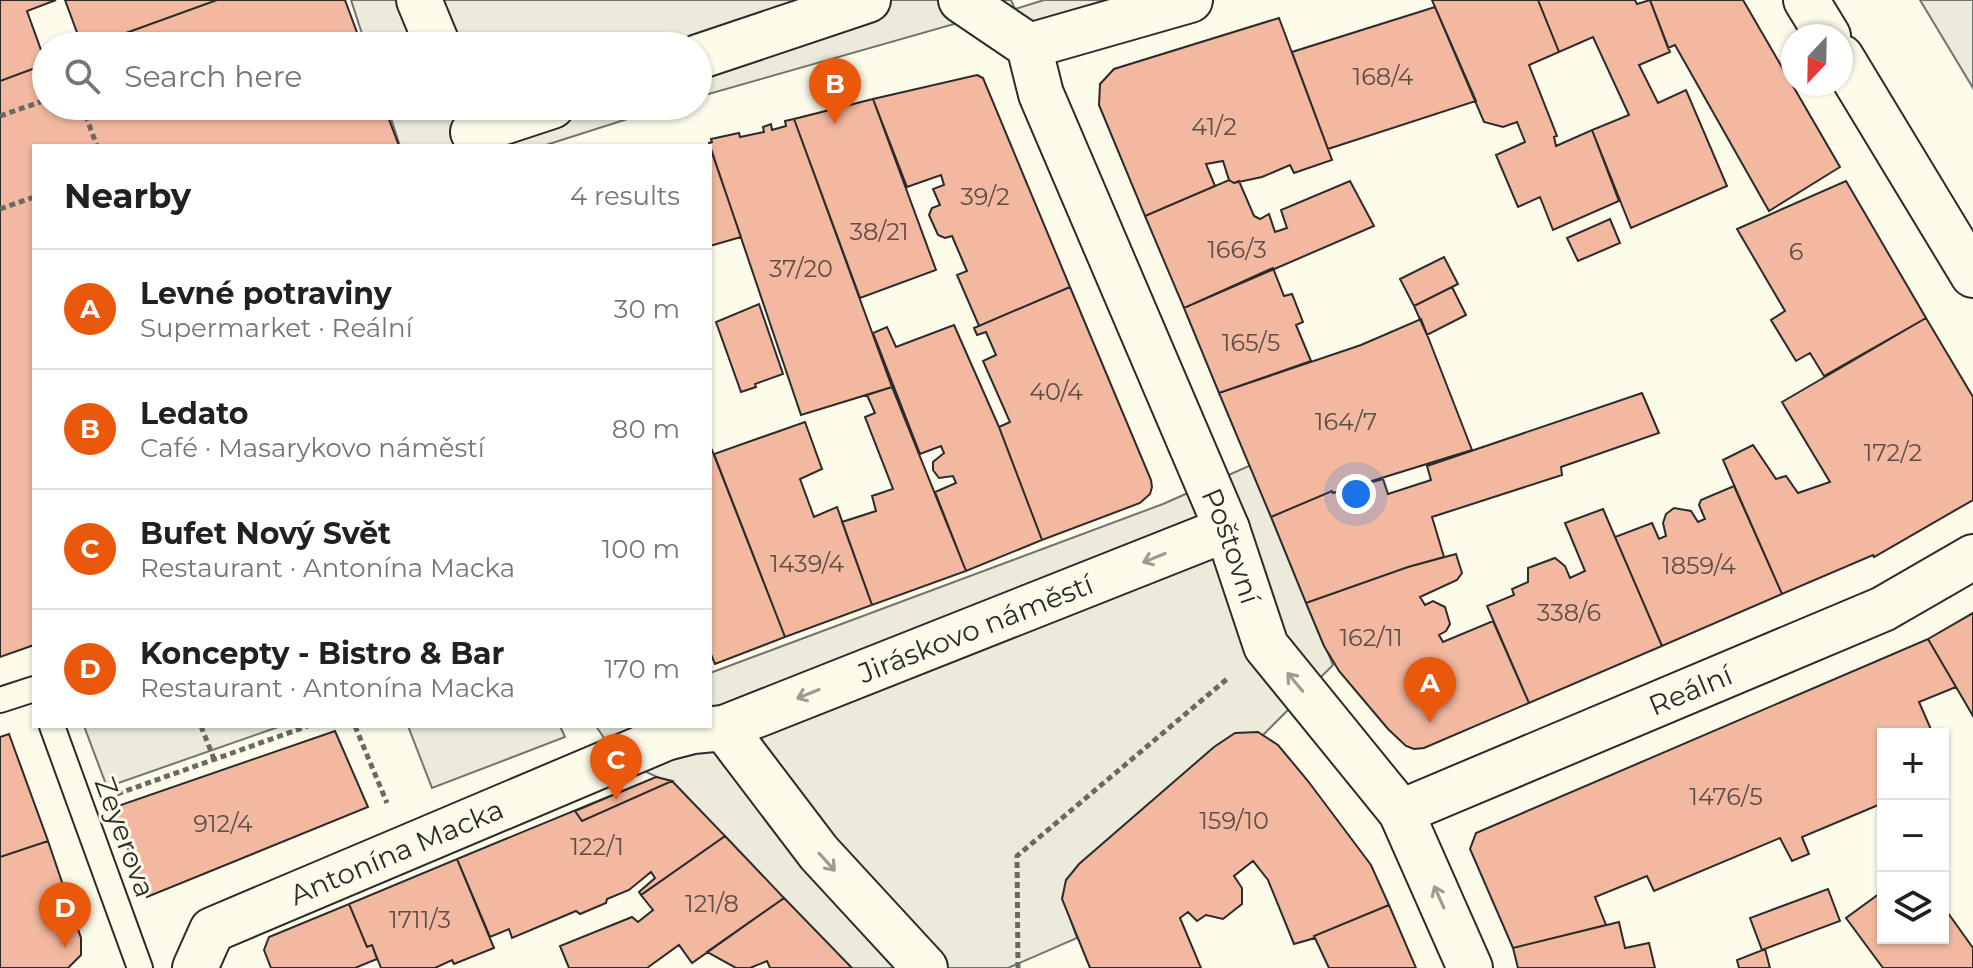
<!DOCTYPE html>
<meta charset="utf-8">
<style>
:root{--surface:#fff;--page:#f2f2f2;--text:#202124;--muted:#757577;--line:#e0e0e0;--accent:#ea580c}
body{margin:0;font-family:Montserrat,sans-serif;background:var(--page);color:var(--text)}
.controls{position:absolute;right:24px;bottom:24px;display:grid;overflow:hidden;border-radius:0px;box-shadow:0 2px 6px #0004}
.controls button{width:72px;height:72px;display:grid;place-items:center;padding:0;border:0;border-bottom:2px solid var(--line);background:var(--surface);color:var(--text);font:40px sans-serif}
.compass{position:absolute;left:1781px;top:24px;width:72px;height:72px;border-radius:50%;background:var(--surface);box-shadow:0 2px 6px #0004;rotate:202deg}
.you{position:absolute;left:1356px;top:494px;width:28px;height:28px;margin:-20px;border:6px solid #fff;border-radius:50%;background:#1a73e8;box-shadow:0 0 0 12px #1a73e833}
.badge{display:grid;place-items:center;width:52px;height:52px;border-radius:50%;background:var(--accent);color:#fff;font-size:26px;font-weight:700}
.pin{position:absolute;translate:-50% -66px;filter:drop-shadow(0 2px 4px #0008)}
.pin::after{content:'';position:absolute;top:42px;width:28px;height:24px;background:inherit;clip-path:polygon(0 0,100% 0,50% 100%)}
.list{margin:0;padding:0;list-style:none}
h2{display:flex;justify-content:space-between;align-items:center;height:104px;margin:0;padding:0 32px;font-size:34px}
h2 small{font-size:26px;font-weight:400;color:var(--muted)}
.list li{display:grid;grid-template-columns:52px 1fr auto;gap:24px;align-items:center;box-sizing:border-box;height:120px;padding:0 32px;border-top:2px solid var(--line)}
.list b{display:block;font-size:30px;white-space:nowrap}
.list p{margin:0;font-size:26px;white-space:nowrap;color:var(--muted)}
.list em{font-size:26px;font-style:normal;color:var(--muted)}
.icon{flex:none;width:44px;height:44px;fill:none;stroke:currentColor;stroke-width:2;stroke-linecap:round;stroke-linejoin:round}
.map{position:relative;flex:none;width:1973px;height:968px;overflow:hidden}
.search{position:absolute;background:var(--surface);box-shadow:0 2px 6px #0004;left:32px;top:32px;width:680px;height:88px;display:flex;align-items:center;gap:20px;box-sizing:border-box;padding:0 28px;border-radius:44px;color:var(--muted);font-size:30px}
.panel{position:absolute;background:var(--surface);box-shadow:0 2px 6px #0004;left:32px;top:144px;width:680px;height:584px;border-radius:0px}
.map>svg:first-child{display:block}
.parking{fill:#eceadb;stroke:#74746e;stroke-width:2}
.building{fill:#f2b8a0;stroke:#2b2b2b;stroke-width:2}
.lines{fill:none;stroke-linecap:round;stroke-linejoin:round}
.lane-casing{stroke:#2b2b2b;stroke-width:28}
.street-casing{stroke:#2b2b2b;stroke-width:48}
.path{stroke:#6a6964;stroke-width:5;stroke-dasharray:6 4;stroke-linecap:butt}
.lane{stroke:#fdfbea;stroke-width:24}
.street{stroke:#fdfbea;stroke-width:44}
.oneway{stroke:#9e9d94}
.labels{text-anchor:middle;stroke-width:6;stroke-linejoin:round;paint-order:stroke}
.number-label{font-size:24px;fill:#5d4e48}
.street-label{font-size:28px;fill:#2b2b2b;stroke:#fdfbea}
</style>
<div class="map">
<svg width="1973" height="968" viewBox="0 0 1973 968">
<rect width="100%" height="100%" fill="#fdfbea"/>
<path class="parking" d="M351,0H1011L1015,9L1044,0H1190L1029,46L982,16L698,97V46H366Z
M1920,0H1973V88Z
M387,106H668L543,146H400Z
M1251,465L1333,665L1262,736L1065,904L1077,938L1008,968H847L664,780L618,759L596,726H710V673L1163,504Z
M84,726H281L107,787Z
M408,726H560L565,737L432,788Z"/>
<path class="building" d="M0,0H56L27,11L46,64L0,81Z
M65,0H217L90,46H82Z
M217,0H345L362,46H90Z
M1432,0H1538L1559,52L1529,65L1557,136L1554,137L1556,146L1592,130L1619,201L1553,230L1540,197L1518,207L1496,155L1525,142L1517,122L1503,127L1484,122Z
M1538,0H1635L1637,4L1650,0L1670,52L1639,65L1658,103L1686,90L1727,186L1631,228L1592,130L1629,115L1593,37L1559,52Z
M1650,0H1743L1840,167L1769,211L1675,45L1668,48Z
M1435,7L1476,101L1328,149L1292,52Z
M1279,18L1332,160L1294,173L1290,165L1262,177L1234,183L1229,180L1223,161L1206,164L1215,186L1145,216L1099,105L1100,84L1114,69Z
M46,64V106H384L399,146H34V645L0,657V81Z
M977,75L983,78L1070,287L979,326L957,275L967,271L952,236L945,238L938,235L929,215L932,208L940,205L933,189L944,185L941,175L907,187L873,99Z
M873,99L936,270L860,298L794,119Z
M794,119L892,387L801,415L709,143L712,142L711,139L739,133L740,137L764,132L763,127L771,124L772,130L786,126L785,121Z
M710,147L741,237L710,246Z
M1229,180L1234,183L1239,181L1254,216L1260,219L1269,214L1275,232L1287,228L1281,210L1350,181L1374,226L1184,308L1145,216Z
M1846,181L1926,318L1824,376L1810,353L1796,361L1771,320L1785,311L1737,229Z
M1610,219L1620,243L1578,261L1567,238Z
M1444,257L1458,284L1414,306L1400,279Z
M1273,268L1284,296L1292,294L1303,322L1296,325L1311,361L1219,393L1184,308Z
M1070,287L1151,480L1152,487L1150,494L1140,503L1042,540L999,427L1010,422L983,361L996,355L986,332L977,335L974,328Z
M1452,287L1466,315L1427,335L1414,306Z
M759,304L783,374L755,384L756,387L741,392L716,322Z
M1926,318L1973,397V500L1874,557L1873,555L1782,594L1723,460L1753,445L1776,479L1786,476L1798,493L1830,482L1782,402Z
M1421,319L1472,450L1333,493L1332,491L1271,517L1219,393L1361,345Z
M954,325L999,427L1042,540L966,571L935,492L956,483L953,476L939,478L933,470V462L944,453L941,446L920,454L873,333L887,327L896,347Z
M892,387L966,571L872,605L842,522L876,511L872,496L893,489L865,417L875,413L867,395Z
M1642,393L1659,433L1561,467L1562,475L1432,517L1444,557L1408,567L1306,603L1271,517L1332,491L1333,493L1383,479L1388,494L1431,480L1427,466Z
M805,422L822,469L800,479L814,517L837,507L872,605L785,637L714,454Z
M712,450L785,637L715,664L710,652V451Z
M1734,486L1782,594L1662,646L1615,537L1652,523L1659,539L1666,536L1663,523L1666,514L1674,508L1691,511L1698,522L1705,519L1699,505L1701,500Z
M1603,509L1662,646L1529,703L1487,606L1514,595L1512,589L1528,582V568L1555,558L1565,566L1570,578L1585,571L1565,523Z
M1456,554L1462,573L1457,580L1420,597L1425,605L1433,601L1445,607L1450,624L1446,631L1439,635L1443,642L1493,621L1529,703L1424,748L1414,749L1406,746L1388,729L1339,671L1324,646L1306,603L1408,567Z
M1973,613V716L1928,639Z
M1928,639L1956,687L1919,702L1933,734H1883V803L1802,837L1809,854L1792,861L1780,838L1654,891L1647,876L1595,897L1606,925L1513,948L1470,849L1476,833Z
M335,731L368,807L147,897L112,808Z
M1258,732L1278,745L1308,781L1371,865L1389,905L1314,936L1315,938L1294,944L1268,880L1253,861L1234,876L1242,888V904L1223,919L1206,915L1197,921L1188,912L1180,918L1201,968H1090L1062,899L1066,880L1079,864L1214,747L1235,733Z
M9,734L48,841L0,857V737Z
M656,777L672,781L725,836L641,895L639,892L655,878L651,872L629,890L607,899L606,903L580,914L576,911L512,938L509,929L490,937L457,859Z
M656,777L672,781L582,821L575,811Z
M725,836L784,898L692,963L679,945L647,968H569L560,946L632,917L638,922L653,910L641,895Z
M48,841L81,938V955L68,968H0V857Z
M457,859L494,948L454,964L452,960L435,968H381L372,945L367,947L349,904Z
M1828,889L1840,921L1762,950L1750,918Z
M1883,891V938H1943V906L1973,948V968H1883L1846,918Z
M784,898L852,968H770L767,961L750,968H736L707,952Z
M349,904L367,947L372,945L377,959L355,968H271L264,950L269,937Z
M1389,905L1416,968H1329L1314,936Z
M1619,922L1625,948L1649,943L1655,968H1518L1513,948Z
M1765,949L1770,968H1739L1737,960Z"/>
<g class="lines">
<defs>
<path id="lane" d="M0,700L34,689
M52,726L140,968"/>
<g id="street">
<path d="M419,0L438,46"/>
<path id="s1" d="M961,0L1029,46L1041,94L1227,529L1266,646L1401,812L1470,968"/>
<path d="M1806,0L1828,36"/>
<path d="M1029,46L1190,0"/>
<path d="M698,57L868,0"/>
<path d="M1841,57L1973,275"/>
<path d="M473,132L552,106"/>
<path id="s2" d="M1401,812L1883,609L1973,557"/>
<path id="s3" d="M195,968L212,930L666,738L693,731L724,728"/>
<path id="s4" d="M925,968L819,853L724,728L1227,529"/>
</g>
</defs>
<use href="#lane" class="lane-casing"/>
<use href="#street" class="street-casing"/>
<path class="path" d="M82,106L97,146
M0,116L46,100
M0,209L34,197
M201,726L214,759
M355,726L387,803
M117,794L308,726
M1018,968L1017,856L1227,679"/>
<use href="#lane" class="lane"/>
<use href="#street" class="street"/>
</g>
<defs><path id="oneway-shaft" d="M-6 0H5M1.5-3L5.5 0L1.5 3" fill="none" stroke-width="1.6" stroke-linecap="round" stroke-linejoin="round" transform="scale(2)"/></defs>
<g class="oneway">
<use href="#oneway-shaft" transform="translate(1154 558) rotate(158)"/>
<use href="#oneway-shaft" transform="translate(1295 682) rotate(-130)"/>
<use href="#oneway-shaft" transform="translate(808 694) rotate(158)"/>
<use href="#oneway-shaft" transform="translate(827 862) rotate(48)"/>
<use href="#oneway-shaft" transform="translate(1439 897) rotate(-114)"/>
</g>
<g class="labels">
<g class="number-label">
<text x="1383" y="85">168/4</text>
<text x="1214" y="135">41/2</text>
<text x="985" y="205">39/2</text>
<text x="879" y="240">38/21</text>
<text x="1237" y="258">166/3</text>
<text x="1796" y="260">6</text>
<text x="801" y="277">37/20</text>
<text x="1251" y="351">165/5</text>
<text x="1056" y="400">40/4</text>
<text x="1346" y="430">164/7</text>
<text x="1893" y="461">172/2</text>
<text x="807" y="572">1439/4</text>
<text x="1699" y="574">1859/4</text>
<text x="1569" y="621">338/6</text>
<text x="1371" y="646">162/11</text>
<text x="1726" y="805">1476/5</text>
<text x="1234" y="829">159/10</text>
<text x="223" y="832">912/4</text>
<text x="597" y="855">122/1</text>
<text x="712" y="912">121/8</text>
<text x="420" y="928">1711/3</text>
</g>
<g class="street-label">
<text dy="10" stroke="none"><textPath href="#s1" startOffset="622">Poštovní</textPath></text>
<text dy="10" stroke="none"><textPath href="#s4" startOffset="584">Jiráskovo náměstí</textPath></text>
<text dy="10" stroke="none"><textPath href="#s2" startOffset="314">Reální</textPath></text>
<text transform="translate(125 837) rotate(70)" y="10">Zeyerova</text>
<text dy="10" stroke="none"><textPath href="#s3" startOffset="242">Antonína Macka</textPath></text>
</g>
</g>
</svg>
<div class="controls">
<button>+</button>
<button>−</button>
<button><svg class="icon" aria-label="layers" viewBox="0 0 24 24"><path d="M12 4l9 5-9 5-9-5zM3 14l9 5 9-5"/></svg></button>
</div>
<svg class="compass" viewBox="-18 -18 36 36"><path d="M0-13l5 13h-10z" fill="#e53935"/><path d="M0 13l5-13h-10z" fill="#757577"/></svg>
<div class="you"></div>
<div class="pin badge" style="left:1430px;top:723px">A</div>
<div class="pin badge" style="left:835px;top:124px">B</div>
<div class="pin badge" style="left:616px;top:800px">C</div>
<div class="pin badge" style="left:65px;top:948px">D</div>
<div class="search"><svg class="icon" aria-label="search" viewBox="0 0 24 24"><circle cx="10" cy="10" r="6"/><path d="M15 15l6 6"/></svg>Search here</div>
<section class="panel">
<h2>Nearby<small>4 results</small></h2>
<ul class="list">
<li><span class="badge">A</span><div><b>Levné potraviny</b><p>Supermarket · Reální</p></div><em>30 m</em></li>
<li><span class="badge">B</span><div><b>Ledato</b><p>Café · Masarykovo náměstí</p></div><em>80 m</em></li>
<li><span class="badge">C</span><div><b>Bufet Nový Svět</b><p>Restaurant · Antonína Macka</p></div><em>100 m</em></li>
<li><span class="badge">D</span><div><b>Koncepty - Bistro &amp; Bar</b><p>Restaurant · Antonína Macka</p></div><em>170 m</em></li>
</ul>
</section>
</div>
